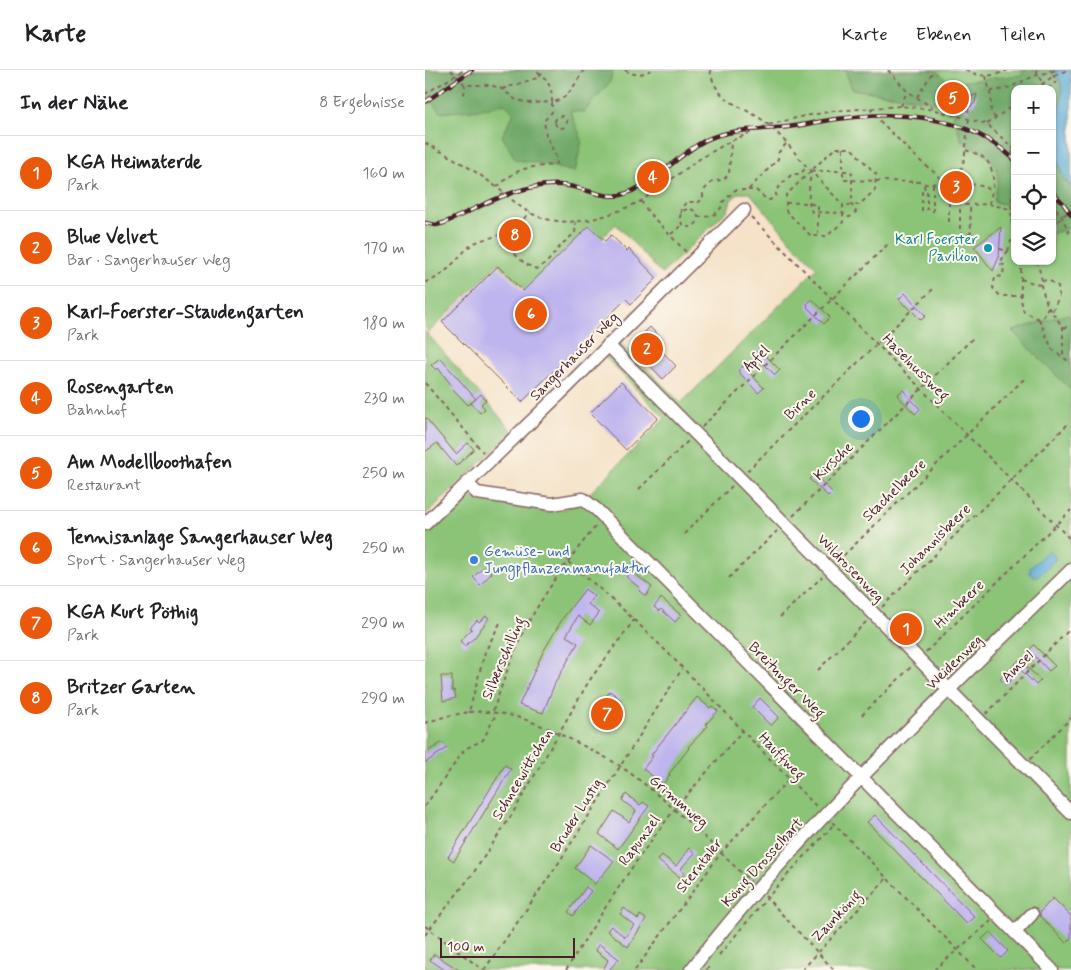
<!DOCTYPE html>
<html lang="de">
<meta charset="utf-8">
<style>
:root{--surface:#fff;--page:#f6f6f6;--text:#202124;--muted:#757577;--line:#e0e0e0;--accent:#ea580c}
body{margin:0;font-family:Mynerve,sans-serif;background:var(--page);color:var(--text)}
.controls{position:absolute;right:15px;top:15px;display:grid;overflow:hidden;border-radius:10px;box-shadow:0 1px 4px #0004}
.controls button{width:45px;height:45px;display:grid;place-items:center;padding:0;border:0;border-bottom:1px solid var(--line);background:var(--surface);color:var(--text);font:25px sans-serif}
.scale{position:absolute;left:15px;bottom:12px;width:135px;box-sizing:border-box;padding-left:5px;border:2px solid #4a1f2b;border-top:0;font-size:14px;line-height:18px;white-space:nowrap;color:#4a1f2b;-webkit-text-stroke:4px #fbf7ec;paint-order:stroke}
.you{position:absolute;left:435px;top:348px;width:18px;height:18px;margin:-12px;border:4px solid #fff;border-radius:50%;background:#1a73e8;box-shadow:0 0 0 8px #1a73e833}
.badge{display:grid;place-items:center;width:32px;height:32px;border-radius:50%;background:var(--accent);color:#fff;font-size:16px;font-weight:700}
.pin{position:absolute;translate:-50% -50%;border:2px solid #fff;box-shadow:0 1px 5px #0006}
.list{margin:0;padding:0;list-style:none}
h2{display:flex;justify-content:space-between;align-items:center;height:65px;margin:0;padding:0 20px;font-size:21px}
h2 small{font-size:16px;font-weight:400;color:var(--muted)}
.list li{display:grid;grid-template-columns:32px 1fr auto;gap:15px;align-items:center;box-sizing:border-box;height:75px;padding:0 20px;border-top:1px solid var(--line)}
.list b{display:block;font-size:19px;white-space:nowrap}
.list p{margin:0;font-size:16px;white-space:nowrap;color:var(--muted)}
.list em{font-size:16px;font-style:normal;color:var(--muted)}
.icon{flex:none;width:28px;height:28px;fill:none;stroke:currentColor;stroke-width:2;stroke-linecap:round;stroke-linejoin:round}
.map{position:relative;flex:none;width:646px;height:900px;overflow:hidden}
header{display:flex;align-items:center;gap:30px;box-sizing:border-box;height:70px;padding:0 25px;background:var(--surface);border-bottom:1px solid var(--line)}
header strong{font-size:24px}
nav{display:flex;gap:28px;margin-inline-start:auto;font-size:18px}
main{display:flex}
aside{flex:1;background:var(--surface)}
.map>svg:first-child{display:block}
.green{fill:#8bc377;stroke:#6a7151;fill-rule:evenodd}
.forest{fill:#70a968;stroke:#5d644a}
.water{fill:#5dabd6;stroke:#546580}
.building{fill:#beb4ee}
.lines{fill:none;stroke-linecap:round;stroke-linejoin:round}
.minor-casing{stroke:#866362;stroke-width:15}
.path{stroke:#866362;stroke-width:2;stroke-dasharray:4 4;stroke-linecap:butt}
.minor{stroke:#fff;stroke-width:12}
.rail-casing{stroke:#4a1f2b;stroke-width:4.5}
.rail{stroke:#fbf7ec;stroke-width:2.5;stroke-dasharray:8;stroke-linecap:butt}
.culture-dot{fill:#0f9aa8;stroke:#fbf7ec;stroke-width:2}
.shop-dot{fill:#3f7fe0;stroke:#fbf7ec;stroke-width:2}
.labels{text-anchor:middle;stroke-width:4;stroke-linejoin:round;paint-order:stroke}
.culture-label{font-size:15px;fill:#0d838f;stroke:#fbf7ec;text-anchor:end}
.street-label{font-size:15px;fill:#4a1f2b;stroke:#fbf7ec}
.shop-label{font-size:15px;fill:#366cbe;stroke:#fbf7ec;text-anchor:start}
</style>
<header>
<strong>Karte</strong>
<nav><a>Karte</a><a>Ebenen</a><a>Teilen</a></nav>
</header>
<main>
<aside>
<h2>In der Nähe<small>8 Ergebnisse</small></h2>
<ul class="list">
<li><span class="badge">1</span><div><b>KGA Heimaterde</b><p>Park</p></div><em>160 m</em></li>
<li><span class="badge">2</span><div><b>Blue Velvet</b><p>Bar · Sangerhauser Weg</p></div><em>170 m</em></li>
<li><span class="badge">3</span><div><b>Karl-Foerster-Staudengarten</b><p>Park</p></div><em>180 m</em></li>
<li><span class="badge">4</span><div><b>Rosengarten</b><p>Bahnhof</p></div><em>230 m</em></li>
<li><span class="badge">5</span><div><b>Am Modellboothafen</b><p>Restaurant</p></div><em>250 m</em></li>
<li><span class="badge">6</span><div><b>Tennisanlage Sangerhauser Weg</b><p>Sport · Sangerhauser Weg</p></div><em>250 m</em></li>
<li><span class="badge">7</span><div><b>KGA Kurt Pöthig</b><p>Park</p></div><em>290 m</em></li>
<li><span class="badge">8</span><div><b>Britzer Garten</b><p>Park</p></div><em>290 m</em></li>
</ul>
</aside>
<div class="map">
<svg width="646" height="900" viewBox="0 0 646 900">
<rect width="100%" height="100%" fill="#fbf7ec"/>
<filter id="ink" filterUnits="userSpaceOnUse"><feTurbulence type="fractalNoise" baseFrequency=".02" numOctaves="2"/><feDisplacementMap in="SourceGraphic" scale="10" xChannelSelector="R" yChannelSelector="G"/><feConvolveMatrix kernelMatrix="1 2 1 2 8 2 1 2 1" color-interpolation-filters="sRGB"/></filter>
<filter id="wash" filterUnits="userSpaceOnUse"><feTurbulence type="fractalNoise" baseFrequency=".0096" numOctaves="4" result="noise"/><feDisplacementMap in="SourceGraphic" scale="20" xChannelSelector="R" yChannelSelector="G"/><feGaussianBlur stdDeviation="1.12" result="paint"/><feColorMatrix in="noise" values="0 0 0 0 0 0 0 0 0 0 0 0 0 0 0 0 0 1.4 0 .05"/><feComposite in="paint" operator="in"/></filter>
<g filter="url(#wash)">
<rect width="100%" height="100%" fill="#f5e2c8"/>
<path class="green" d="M0,0H646V900H0V461L36,426L140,439L152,428L164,424L240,348L180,287L195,272L256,333L392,198L369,175L325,123H314L306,130L303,140L237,204L191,154L113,232L73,194L4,262L0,258ZM590,19H627V191H590Z
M0,261L88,362L0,445Z"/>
<path class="forest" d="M0,0H188L185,12L159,42L145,41L157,70L150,102L109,92L91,90L77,66L89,43L79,33L64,38L16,43L0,25Z
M420,0H510L525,13L597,5L599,0H630C645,24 630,49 631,75C632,86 633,96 638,105C640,110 645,114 646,118C646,130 646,145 646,157L627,164V19H590V136L569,132C570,124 573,115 573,107C573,88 550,79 537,71L524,34L427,19Z
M643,244L646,247V320L587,261Z"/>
<path class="water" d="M630,0H646V117C630,98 629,73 633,49C636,31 641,17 630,0Z
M623,481H625L630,486V490L614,506L609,507L605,503V498Z"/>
<g id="blocks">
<path class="building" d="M537,16L540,29L552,24L550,33L543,38L544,42L531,34L533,33L532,27Z
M164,156L180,171L186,165L202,181L204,179L232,208L206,234L201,229L97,332L17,252L73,196L98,221Z
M576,157L574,187L568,201L549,177Z
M480,223L501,246L496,250L481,235L480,236L474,229Z
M387,229L405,247L399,254L382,237L383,236L382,234Z
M225,257L239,272L233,277L251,296L238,309L206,276Z
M334,279L355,300L350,305L329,284Z
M15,288L51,329L43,335L27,318L28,317L13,298L11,300L6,295Z
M318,296L339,318L333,323L313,301Z
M196,312L233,348L201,380L165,343Z
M478,320L495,339L490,344L472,325Z
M56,324L61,330L56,334L60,339L55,343L46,333Z
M0,347L31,384L43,373L49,379L31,396L12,373L0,382Z
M389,404L407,422L403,426L384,409Z
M60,496L67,503L55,515L48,507Z
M206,501L227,517L221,526L214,521L216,519L201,507Z
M160,519L169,526L163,534L174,543L165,555L153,546L141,566L153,573L130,613L118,643L94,635L118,582L138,548Z
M236,528L256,545L250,552L236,539L234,541L229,537Z
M61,546L64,548L50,567L40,576L35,571L47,559L45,558L52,550L54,552Z
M609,575L630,596L624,601L604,580Z
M594,590L616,610L611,615L596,600L581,615L575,609Z
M16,606H27V621L29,620L31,628L18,631Z
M185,621L195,629L183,643L184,644L180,650L170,643Z
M272,627L285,638L287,636L293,641L281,654L283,656L263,677L264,678L244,704L245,705L238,714L218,699L228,686L226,685Z
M335,628L354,647L346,656L327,637Z
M18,672L22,678L0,693V683Z
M80,695L86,699L29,791L23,787Z
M201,724L215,735L218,732L224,736L193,779L174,764L189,741L204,752L211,741L197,730Z
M450,745L550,847L542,854L442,752Z
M166,775L189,791L170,814L150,798Z
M264,778L270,783L258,796L256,800L260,803L256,808L232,790L237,785L251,796Z
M161,817L166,821L148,846L143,842Z
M628,828L646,846V868L641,873L615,846V842Z
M199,838L213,849L215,845L221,849L203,877L182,861L186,856L200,867L209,855L195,844Z
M565,862L583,881L576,888L557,869Z
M174,874L194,889L184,900H178L183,890L170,880Z
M9,884L34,900H20L5,890Z"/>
</g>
</g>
<g filter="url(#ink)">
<use href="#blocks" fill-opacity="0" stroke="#866362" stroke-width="1"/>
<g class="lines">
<defs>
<path id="minor" d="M183,275L646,743
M42,413L52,423L127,434L158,429L172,440L627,900
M0,454L144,315L319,140
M590,862L607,844
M266,900C379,755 515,629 646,500"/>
</defs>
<use href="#minor" class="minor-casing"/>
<path class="path" d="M26,0L40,15H65L77,19L91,30L105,33L127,32C127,16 123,10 111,0
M200,0C208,6 217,5 226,0
M285,0C291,32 314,34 336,49C354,62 368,81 382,97L386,101L418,135V152L402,166H386L361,141V125L410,78H426L451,104L450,120L434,135H418
M463,0L482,21L508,38
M541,0C556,8 568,7 583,0
M611,0L620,19
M561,6L566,27V41L570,48
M77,19L112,8L120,0
M610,19L630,5L643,0
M623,19L632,11L625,0
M565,21C583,20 592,14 607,7C614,4 623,3 631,0
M0,24L39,0
M39,25L40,15
M492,27L509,0
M476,36L482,21
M445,38L450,46L494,90L510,103L540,135L564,134L590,140
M522,43C525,34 530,32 538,30
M130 52a6 6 0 1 1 12 0a6 6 0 1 1-12 0Z
M562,54L590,34
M0,73C23,85 45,97 66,113C79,122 91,135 105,143C142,161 181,148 216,131L276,88L306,71L343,55L375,47L408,41L476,36L510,40L562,54L590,80
M418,78V108L420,110L496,112C502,116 508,114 515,112C518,110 530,106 533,103C542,95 541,62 544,50
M541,80C547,83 555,84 559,88C568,95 570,111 567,122
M589,80L587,84L590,102
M386,101H425L427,103V135L431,142L425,147H422L418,143L387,142C381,132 385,112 386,101Z
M533,104L546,114L561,117L567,122L564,134
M590,111C585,128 585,148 590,165
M508,114V144
M499,115L500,122H502V140
M72,117C95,97 98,98 128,95L132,93L131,87L121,65L119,51L127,42V32C144,30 150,13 159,0
M235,117L229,108L246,96
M323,120H331L342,130H345L351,125V120L367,104H375L382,97
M216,131L224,143L262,183
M535,131V162L537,164H544L546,162L545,136
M627,132L637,147L646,167
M361,133C371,133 385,131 393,137V166
M255 148a9 9 0 1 1 18 0a9 9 0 1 1-18 0Z
M497,141V122H500
M256,143V138L262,132H274L278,128V121L288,111L298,110L304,104L306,71
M273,147L288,146L296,138L297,133L310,120H323L353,89V83L361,74
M326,147L646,470
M524,152V120
M627,157L640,144L646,143
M246,164L258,154
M75,165C86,178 94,194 112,199L123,191L137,174L150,163L151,152
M575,179L583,181L578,187L575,194L579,195L578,206L570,207L568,218L575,226H595
M583,181L586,171H590
M595,191C598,209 593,225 599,242L614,249L619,246L623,237
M612,191L617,210L616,216L623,237L638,257V288
M596,209L615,215
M617,210L625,211L633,216L634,227L627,241
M0,212C20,208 31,188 45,176C54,169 64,169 74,165C87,161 96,152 105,142
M614,249L627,279L646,293
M638,257L646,258
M0,313L58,382
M277,357L464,173
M322,401L508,219
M214,419L263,371
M368,446L549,267
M259,464L308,415
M413,491L599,309
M143,492C234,565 310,656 393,738
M304,508L352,461
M457,537L643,354
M355,547L397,507
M501,582L646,440
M393,600L442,551
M68,641C77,615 86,588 98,563C118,524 144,488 172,455
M44,642C81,639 116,654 149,671C164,679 181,687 195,696C243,729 284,772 326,812
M561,644L646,558
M437,645L487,596
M0,653L22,646L44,642L60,582L76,551
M605,689L646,648
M0,736L40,679L58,670L72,642
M407,752L552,900
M340,826L409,900
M0,856L58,900
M0,865L49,802L86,746L164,611L209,550
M294,885L354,814L405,759L408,754
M59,900L131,797L257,599
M141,900C175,845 210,790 250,739C272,713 295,687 317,661
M210,900L296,783L364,709
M281,900L286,894
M377,900L462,808
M509,900L566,851"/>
<use href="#minor" class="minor"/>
<defs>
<path id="rail" d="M0,32L47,0
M627,122L638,133L646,145
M0,153L11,155L19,153C55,137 96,112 136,115C156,116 176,129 196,125C225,118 253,84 281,70C306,58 337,60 363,57C380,55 396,51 412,49C474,40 542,44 590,90"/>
</defs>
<use href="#rail" class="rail-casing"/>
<use href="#rail" class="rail"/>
</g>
</g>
<circle class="culture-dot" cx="563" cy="178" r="5"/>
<circle class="shop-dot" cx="49" cy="490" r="5"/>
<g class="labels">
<g class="culture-label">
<text x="553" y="174">Karl Foerster<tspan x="553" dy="17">Pavilion</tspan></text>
</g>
<g class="street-label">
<text transform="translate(149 286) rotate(-45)" y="5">Sangerhauser Weg</text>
<text transform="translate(331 288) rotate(-45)" y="5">Apfel</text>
<text transform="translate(491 297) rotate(45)" y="5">Haselnussweg</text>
<text transform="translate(375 334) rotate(-44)" y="5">Birne</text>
<text transform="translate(408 391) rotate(-44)" y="5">Kirsche</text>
<text transform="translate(469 420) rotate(-44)" y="5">Stachelbeere</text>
<text transform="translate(510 469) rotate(-45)" y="5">Johannisbeere</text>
<text transform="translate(426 498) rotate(46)" y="5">Wildrosenweg</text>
<text transform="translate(534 534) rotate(-44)" y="5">Himbeere</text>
<text transform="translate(78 588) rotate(-67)" y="5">Silberschilling</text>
<text transform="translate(529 592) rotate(-44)" y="5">Weidenweg</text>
<text transform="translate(592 596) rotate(-45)" y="5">Amsel</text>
<text transform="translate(362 610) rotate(45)" y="5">Breitunger Weg</text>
<text transform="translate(357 686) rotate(46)" y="5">Hauffweg</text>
<text transform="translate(97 704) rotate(-59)" y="5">Schneewittchen</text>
<text transform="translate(254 731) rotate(41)" y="5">Grimmweg</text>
<text transform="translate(151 745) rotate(-58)" y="5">Bruder Lustig</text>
<text transform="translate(214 770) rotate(-54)" y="5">Rapunzel</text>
<text transform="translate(337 792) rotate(-48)" y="5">König Drosselbart</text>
<text transform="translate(274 795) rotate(-52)" y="5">Sterntaler</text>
<text transform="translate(411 846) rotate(-47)" y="5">Zaunkönig</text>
</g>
<g class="shop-label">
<text x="59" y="486">Gemüse- und<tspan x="59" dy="17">Jungpflanzenmanufaktur</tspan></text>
</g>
</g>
</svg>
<div class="controls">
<button>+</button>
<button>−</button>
<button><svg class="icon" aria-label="locate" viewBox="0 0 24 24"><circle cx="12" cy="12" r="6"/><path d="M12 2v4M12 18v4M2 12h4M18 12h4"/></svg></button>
<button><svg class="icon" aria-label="layers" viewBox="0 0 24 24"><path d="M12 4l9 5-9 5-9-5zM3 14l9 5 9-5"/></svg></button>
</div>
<div class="scale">100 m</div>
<div class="you"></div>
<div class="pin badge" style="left:481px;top:559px">1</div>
<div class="pin badge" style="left:222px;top:279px">2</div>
<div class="pin badge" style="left:531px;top:117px">3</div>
<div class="pin badge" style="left:228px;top:107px">4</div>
<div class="pin badge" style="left:528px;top:28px">5</div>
<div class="pin badge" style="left:106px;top:244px">6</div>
<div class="pin badge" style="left:182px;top:644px">7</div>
<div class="pin badge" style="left:90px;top:165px">8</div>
</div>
</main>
